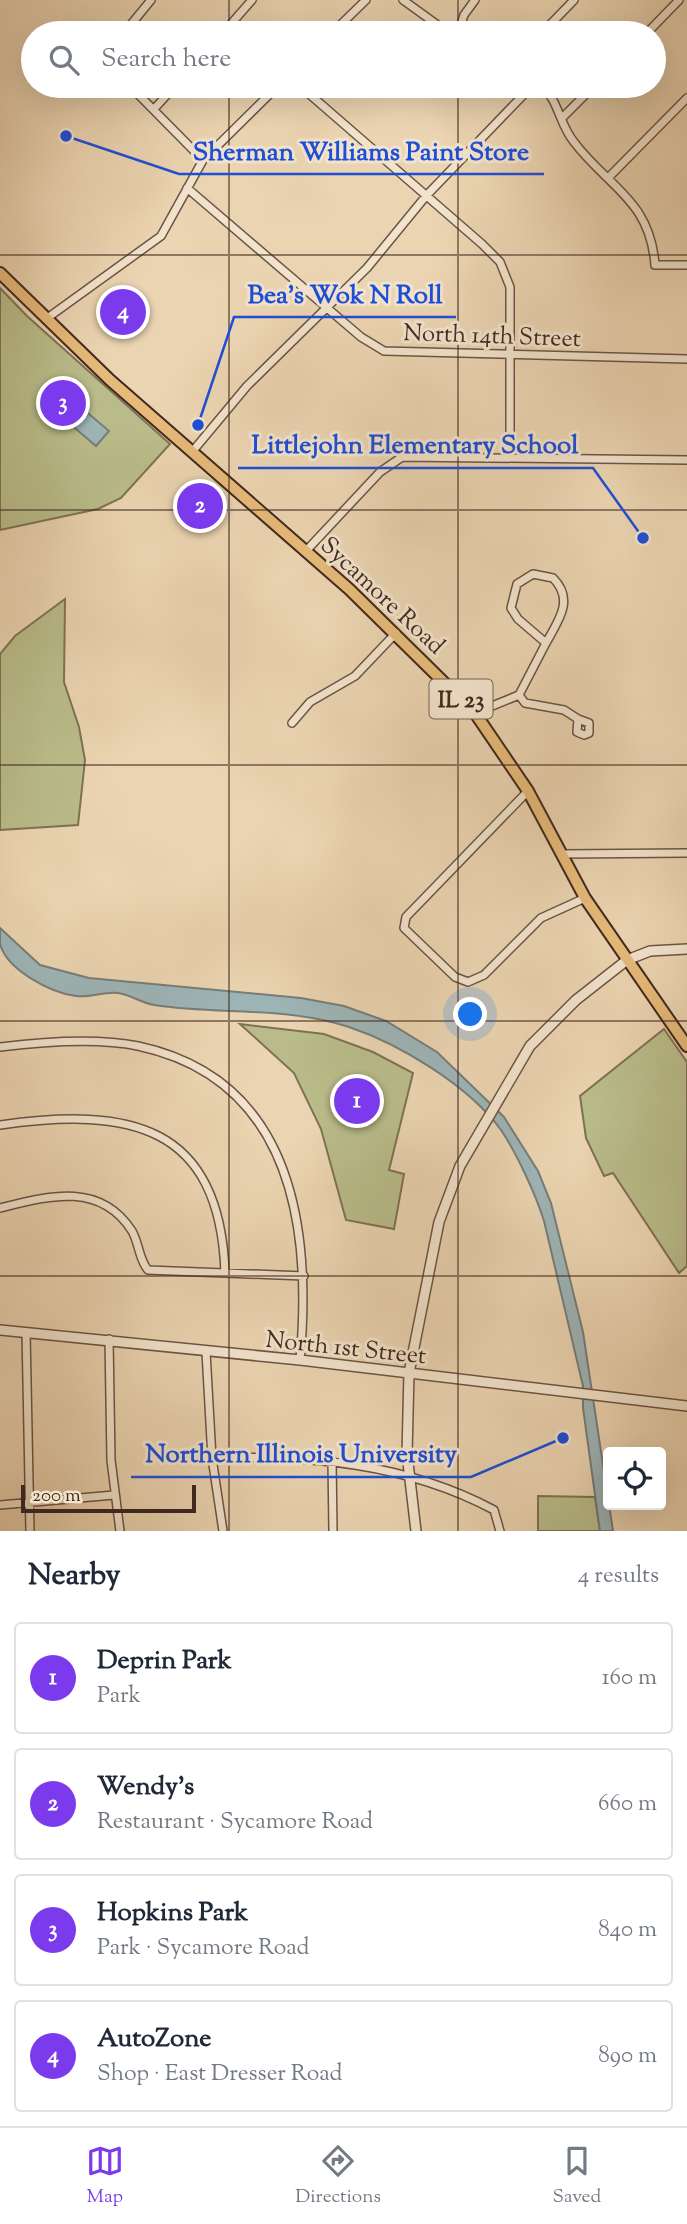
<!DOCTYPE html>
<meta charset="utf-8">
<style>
:root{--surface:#fff;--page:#f6f6f7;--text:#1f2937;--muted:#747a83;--line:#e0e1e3;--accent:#7c3aed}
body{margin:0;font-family:"Sorts Mill Goudy",serif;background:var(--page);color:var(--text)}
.controls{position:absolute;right:21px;bottom:21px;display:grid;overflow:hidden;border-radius:7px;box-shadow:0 7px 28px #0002}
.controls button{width:63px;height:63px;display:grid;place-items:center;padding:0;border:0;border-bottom:2px solid var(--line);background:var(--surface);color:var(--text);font:35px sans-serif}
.scale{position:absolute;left:21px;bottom:18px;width:175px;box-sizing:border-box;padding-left:7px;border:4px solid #42291f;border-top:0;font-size:19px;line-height:24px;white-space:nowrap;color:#42291f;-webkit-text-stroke:5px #f2e3cc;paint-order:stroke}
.you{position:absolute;left:471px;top:1015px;width:24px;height:24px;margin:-18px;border:5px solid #fff;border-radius:50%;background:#1a73e8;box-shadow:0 0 0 10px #1a73e833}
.badge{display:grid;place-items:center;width:46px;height:46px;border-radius:50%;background:var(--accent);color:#fff;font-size:23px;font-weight:700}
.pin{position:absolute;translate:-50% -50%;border:4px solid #fff;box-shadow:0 2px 7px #0006}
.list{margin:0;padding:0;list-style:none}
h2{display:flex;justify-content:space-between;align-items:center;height:91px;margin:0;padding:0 28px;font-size:30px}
h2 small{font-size:23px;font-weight:400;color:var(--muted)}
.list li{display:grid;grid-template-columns:46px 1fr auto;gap:21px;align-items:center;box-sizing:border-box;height:112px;margin:0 14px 14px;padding:0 14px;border:2px solid var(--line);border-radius:7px}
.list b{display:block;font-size:26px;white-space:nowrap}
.list p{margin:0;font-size:23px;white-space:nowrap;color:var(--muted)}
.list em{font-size:23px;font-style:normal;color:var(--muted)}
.icon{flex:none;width:38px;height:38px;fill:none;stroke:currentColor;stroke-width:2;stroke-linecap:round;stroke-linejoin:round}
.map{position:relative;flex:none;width:687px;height:1531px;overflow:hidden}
.search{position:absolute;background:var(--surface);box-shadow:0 7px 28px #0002;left:21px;right:21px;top:21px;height:77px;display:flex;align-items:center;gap:18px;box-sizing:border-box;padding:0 24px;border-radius:38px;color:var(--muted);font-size:26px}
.sheet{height:595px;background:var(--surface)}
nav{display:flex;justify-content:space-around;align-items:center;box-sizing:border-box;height:98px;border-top:2px solid var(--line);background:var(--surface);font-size:19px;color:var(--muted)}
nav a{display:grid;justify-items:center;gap:4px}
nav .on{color:var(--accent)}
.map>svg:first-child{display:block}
.green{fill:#b9bc8a;stroke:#7e7254;stroke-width:2}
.water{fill:#9db5b7;stroke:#797d7a;stroke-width:2}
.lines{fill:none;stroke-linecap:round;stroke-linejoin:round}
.minor-casing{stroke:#6c5444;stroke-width:10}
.tertiary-casing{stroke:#6c5444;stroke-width:12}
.primary-casing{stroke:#42291f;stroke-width:14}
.minor{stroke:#f2e3cc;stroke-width:7}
.tertiary{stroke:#f2e3cc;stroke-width:9}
.primary{stroke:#e6ba78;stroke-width:10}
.grid{fill:none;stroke:#42291f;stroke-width:2;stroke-opacity:0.55}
.labels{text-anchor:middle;stroke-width:6;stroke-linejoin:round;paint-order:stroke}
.shield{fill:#f2e3cc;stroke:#776153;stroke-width:2}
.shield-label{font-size:23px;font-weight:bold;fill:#42291f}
.street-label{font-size:24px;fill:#42291f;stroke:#f2e3cc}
.leader{fill:none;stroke:#1d4ed8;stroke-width:2.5}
.callout-dot{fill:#1d4ed8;stroke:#f2e3cc;stroke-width:2.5}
.callout-label{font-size:26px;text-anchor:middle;font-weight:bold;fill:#1d4ed8;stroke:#f2e3cc;stroke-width:6;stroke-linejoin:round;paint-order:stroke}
</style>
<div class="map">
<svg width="687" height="1531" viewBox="0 0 687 1531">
<rect width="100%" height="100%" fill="#ebd4b1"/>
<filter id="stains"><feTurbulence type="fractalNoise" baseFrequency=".00286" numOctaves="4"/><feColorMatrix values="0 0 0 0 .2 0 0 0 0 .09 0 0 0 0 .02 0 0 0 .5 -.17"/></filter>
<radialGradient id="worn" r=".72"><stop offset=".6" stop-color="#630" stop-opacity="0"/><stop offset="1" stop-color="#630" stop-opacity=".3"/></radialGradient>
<path class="green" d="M0,288L27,316L170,444L121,498L98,509L0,530Z
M65,599L64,682L79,727L85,760L78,825L0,830V654L15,636Z
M240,1024L324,1034L373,1052L413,1073L389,1170L404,1174L394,1229L346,1220L321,1129L294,1073Z
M664,1029L687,1062V1266L679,1273L613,1173L604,1176L586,1138L580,1096Z
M538,1496L595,1497L600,1531H538Z"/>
<path class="water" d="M76,403L109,431L96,446L63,418Z
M0,928L40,965L89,978L301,998L344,1006L386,1021L437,1052L504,1117L538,1171L551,1203L583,1332L613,1531H600L583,1408V1386L544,1221C536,1195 516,1152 501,1130C469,1086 400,1044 349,1027C285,1006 219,1015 154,1005C142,1003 131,995 118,993C105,991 90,998 76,996C51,993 7,970 0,944C0,939 0,932 0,928Z"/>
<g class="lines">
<defs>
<path id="minor" d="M403,0L439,26L474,33
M75,29L79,33
M459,30L464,15L475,0
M124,33L151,0
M223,33L252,0
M332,33L366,0
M542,33L574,0
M647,33L679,0
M130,86L203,160
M300,86L482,244L500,262L510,287V458
M543,86C559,103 560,125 574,142C609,188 650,200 655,265H687
M154,109L175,86
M563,117L594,86
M609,177L687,98
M187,188L361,337L384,351L687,359
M46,319L161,236L203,160L278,86
M192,452L247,386L367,268L426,196L532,86
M306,551L380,472L402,457L687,460
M533,574L553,578C575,600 558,621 546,643L518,619L511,608L517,584Z
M519,695L525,703L564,710L578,719
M519,695L546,643
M475,713L519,695
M578,719L589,723V733L584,735L577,732Z
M292,723L310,702L355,676L396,633
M528,791L406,917L404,928L455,977L468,982L484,975L541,918L585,898
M561,854L687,853
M0,1047C41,1042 98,1038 138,1046C292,1079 312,1227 300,1360
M0,1125C128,1107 220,1123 225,1273
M0,1208C48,1196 100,1181 132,1231C139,1243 139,1260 148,1270L304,1276
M26,1332L30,1531
M109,1339L111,1460L120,1531
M206,1352L212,1458L223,1531
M212,1458C309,1455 406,1463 494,1510L500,1531
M332,1460L333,1531
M0,1505L114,1495"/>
<path id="tertiary" d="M0,1330L300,1360L687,1406
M416,1531L407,1454L409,1373L439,1222L460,1166L530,1046L576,1000L627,960L650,951L687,949"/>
<path id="primary" d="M0,273L110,380L349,589L475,713L528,791L585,898L687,1046"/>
</defs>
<use href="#minor" class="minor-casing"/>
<use href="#tertiary" class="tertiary-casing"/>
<use href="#primary" class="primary-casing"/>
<use href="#minor" class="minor"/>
<use href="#tertiary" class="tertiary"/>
<use href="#primary" class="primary"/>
</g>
<path class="grid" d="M229,0V33M458,0V33M229,86V1531M458,86V1531M0,255H687M0,510H687M0,765H687M0,1021H687M0,1276H687"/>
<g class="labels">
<rect class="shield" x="429.5" y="679.5" width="63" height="39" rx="5"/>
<g class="shield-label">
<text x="461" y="707">IL 23</text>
</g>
<g class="street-label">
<text transform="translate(492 335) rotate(2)" y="8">North 14th Street</text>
<text transform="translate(383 595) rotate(43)" y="8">Sycamore Road</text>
<text transform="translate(346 1347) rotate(6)" y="8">North 1st Street</text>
</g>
</g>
<path class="leader" d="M66 136L179 174H544M198 425L234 317H456M643 538L593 468H238M563 1438L471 1477H131"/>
<g class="callout-dot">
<circle cx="66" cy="136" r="7"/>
<circle cx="198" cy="425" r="7"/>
<circle cx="643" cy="538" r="7"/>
<circle cx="563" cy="1438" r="7"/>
</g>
<g class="callout-label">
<text x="361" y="160">Sherman Williams Paint Store</text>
<text x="345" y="303">Bea's Wok N Roll</text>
<text x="415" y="453">Littlejohn Elementary School</text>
<text x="301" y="1462">Northern Illinois University</text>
</g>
<rect width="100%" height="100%" filter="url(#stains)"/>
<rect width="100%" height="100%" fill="url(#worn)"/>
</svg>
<div class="controls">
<button><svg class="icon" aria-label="locate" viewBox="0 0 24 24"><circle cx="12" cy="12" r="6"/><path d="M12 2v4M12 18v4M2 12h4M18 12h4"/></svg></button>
</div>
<div class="scale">200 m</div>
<div class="you"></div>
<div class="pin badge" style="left:357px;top:1101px">1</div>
<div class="pin badge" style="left:200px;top:506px">2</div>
<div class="pin badge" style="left:63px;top:403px">3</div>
<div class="pin badge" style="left:123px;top:312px">4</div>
<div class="search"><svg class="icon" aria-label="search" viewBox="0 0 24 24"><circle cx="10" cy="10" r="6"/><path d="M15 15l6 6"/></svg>Search here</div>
</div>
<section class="sheet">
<h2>Nearby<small>4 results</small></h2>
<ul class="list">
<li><span class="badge">1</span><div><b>Deprin Park</b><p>Park</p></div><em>160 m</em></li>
<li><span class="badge">2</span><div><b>Wendy's</b><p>Restaurant · Sycamore Road</p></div><em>660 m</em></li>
<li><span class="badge">3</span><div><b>Hopkins Park</b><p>Park · Sycamore Road</p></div><em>840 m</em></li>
<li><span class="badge">4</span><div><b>AutoZone</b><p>Shop · East Dresser Road</p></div><em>890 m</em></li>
</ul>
</section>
<nav>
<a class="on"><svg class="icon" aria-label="map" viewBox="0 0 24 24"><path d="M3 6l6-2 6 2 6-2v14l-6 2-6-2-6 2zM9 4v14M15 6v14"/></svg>Map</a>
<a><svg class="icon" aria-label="directions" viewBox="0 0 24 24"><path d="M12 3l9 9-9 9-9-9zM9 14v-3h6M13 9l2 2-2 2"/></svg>Directions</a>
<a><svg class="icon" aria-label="saved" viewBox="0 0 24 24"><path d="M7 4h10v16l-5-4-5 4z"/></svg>Saved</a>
</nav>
